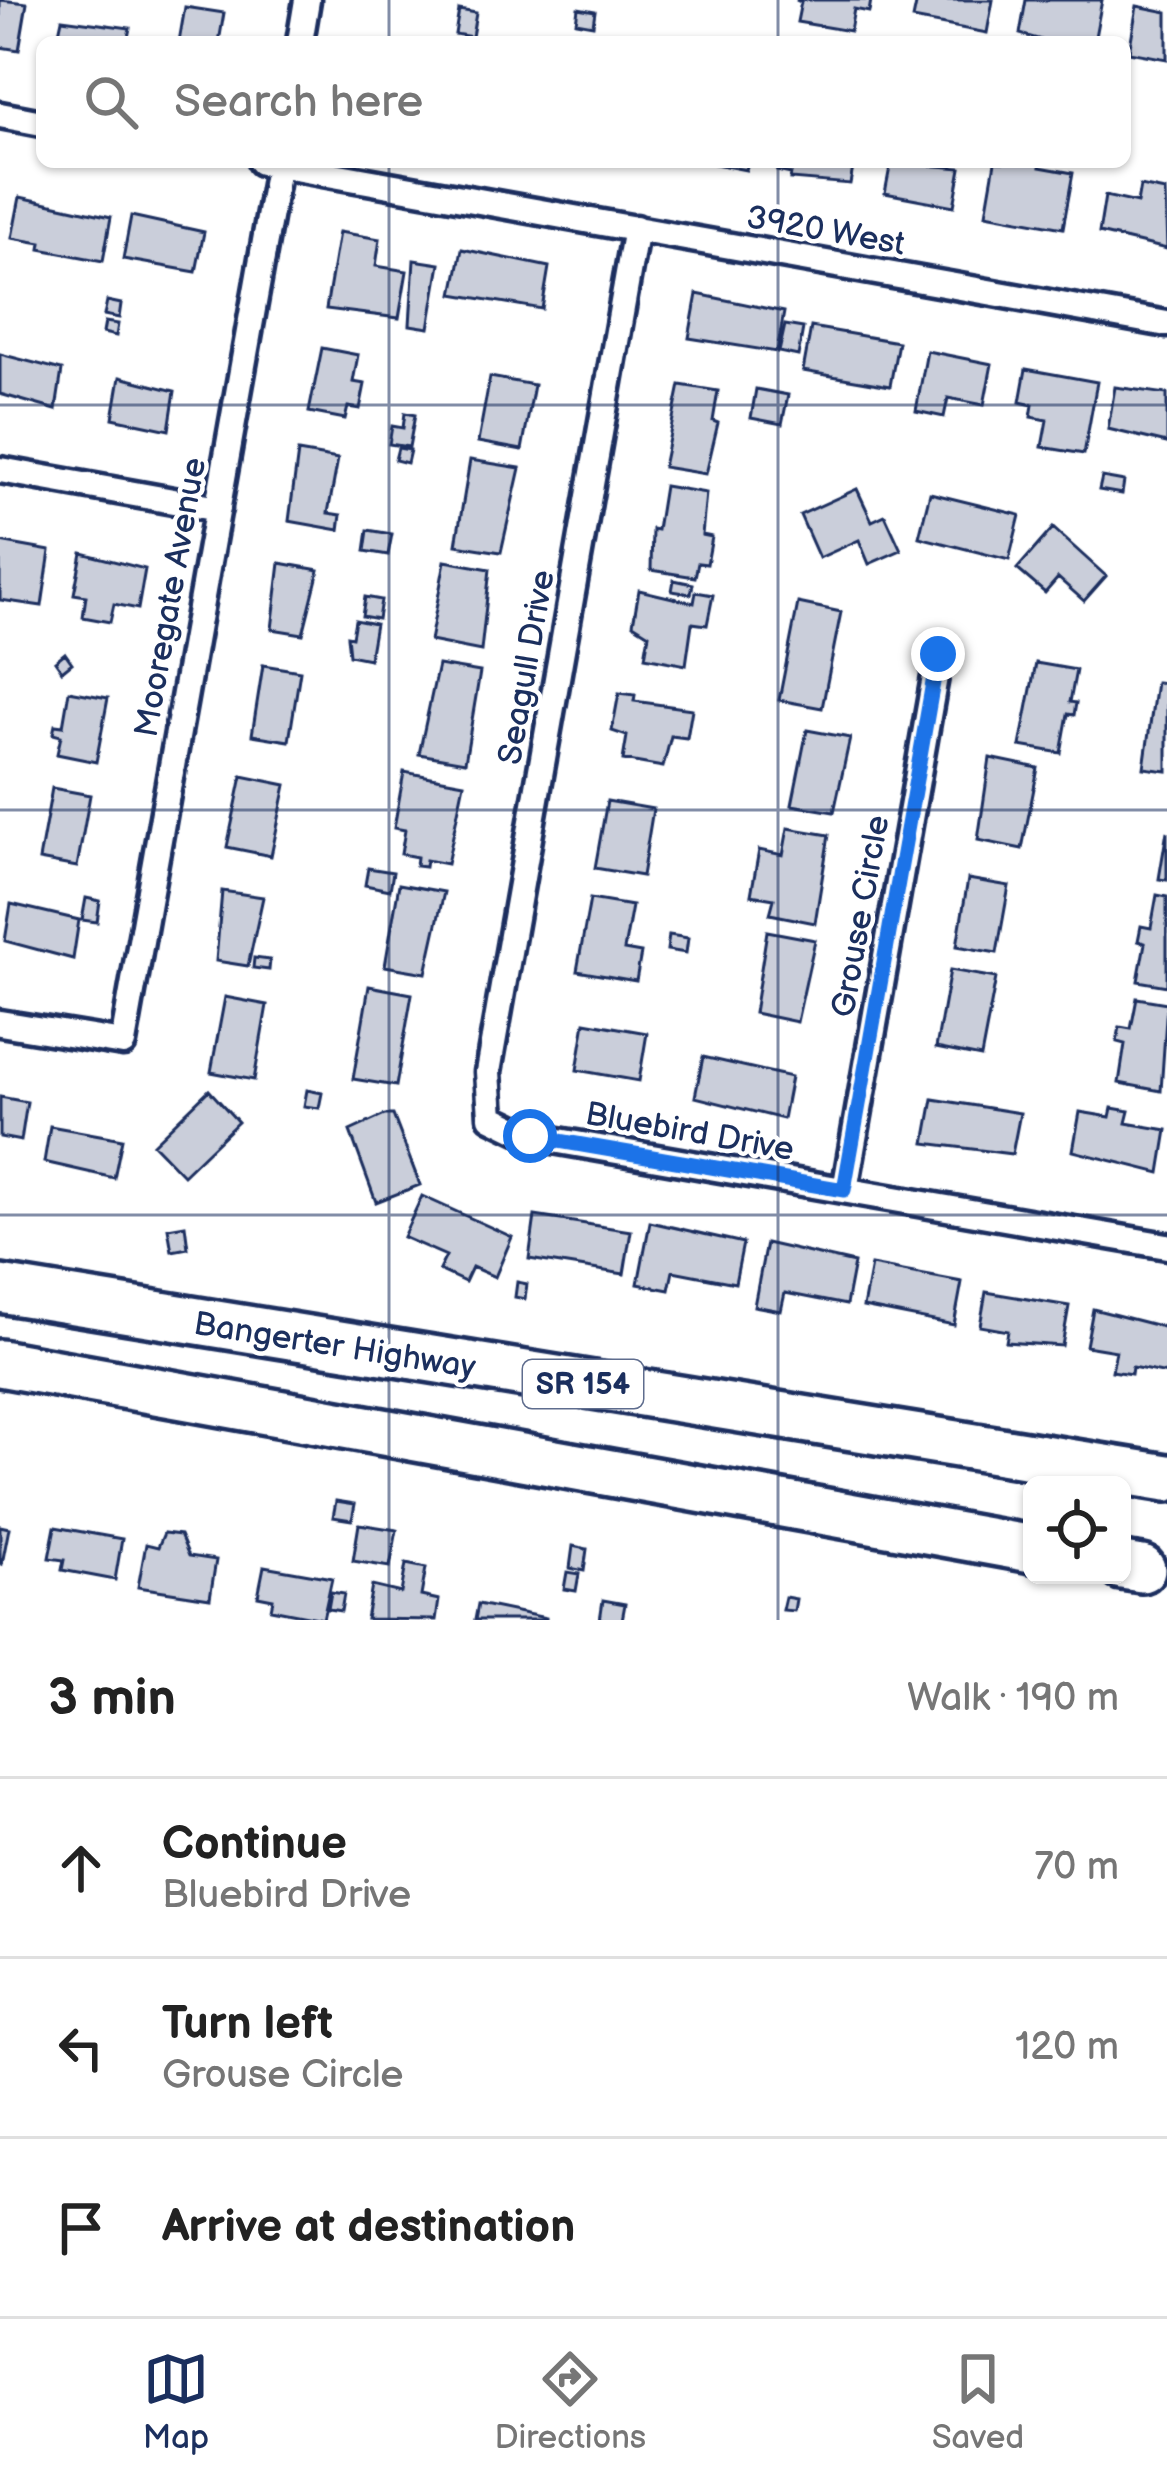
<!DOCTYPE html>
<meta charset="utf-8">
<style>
:root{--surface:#fff;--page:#f2f2f2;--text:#222;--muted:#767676;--line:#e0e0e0;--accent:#1b2f5e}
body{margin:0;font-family:"Balsamiq Sans",sans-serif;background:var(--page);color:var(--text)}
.controls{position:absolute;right:36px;bottom:36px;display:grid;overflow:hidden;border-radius:18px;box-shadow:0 3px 9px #0004}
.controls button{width:108px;height:108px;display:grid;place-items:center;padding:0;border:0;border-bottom:3px solid var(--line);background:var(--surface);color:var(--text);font:60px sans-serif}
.stop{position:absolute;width:36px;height:36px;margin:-27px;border:9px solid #1a73e8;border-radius:50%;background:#fff}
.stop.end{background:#1a73e8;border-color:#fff;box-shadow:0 3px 12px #0008}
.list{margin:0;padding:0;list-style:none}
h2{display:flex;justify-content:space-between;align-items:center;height:156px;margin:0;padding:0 48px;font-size:51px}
h2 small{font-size:39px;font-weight:400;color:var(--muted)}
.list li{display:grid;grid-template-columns:78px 1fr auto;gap:36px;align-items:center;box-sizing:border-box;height:180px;padding:0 48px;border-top:3px solid var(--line)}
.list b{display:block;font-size:45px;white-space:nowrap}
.list p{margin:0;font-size:39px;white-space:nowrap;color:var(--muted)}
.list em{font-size:39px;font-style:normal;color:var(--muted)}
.icon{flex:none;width:66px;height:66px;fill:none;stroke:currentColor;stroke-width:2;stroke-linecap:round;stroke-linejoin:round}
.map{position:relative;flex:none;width:1167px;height:1620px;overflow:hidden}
.search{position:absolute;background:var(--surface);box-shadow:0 3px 9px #0004;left:36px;right:36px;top:36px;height:132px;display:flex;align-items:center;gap:30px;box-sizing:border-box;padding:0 42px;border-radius:18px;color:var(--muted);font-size:45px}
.sheet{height:696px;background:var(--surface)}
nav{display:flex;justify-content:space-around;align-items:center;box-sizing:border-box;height:168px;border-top:3px solid var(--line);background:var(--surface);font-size:33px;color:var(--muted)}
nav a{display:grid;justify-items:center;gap:6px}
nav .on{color:var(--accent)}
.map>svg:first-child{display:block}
.building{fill:#caceda;stroke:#1b2f5e;stroke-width:3}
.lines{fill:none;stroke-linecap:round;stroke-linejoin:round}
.minor-casing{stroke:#1b2f5e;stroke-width:33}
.motorway-casing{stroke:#1b2f5e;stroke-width:54}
.minor{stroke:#fff;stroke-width:24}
.motorway{stroke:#fff;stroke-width:45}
.route{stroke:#1a73e8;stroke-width:15}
.grid{fill:none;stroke:#1b2f5e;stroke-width:3;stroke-opacity:0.55}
.labels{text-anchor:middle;stroke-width:9;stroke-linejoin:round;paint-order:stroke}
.shield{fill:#fff;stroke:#5f6d8e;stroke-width:3}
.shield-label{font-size:30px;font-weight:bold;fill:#1b2f5e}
.street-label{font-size:33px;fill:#1b2f5e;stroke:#fff}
</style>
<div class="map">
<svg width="1167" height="1620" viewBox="0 0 1167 1620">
<rect width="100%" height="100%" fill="#fff"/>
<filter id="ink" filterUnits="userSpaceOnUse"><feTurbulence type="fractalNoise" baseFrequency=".00833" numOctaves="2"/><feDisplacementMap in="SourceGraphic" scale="24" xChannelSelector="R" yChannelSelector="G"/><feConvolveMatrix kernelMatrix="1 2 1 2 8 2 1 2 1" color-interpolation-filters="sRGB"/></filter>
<g filter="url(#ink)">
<path class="building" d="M0,0L27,3L19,50L0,47Z
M871,0L869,12L854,9L850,31L797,22L801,2L796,0Z
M917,0H993L987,33L913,19Z
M1026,0H1102L1094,42H1048L1020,34Z
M1137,6L1167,12V59L1129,52Z
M185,7L224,13L219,42H179Z
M578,8L595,11L593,25L576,22Z
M459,10L476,13L472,37L455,34Z
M62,19L130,28L127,42H57Z
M705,162H748L746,170Z
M778,162H854L850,184L790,179L791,174L777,171Z
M891,162L961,168L954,206L885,193Z
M995,162H1041L1040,167L1073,173L1063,228L986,214Z
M1140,186L1165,191L1167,249L1099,233L1105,196L1137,203Z
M20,197L111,217L103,261L40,249L41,243L12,238Z
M131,216L204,232L196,272L123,259Z
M339,232L380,239L376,266L407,271L399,318L326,309Z
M462,249L549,267L542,309L453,294Z
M414,260L440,264L429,328L410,325Z
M697,294L784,312L777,352L689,338Z
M107,301L121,304L119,318L104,315Z
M105,322L118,324L116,336L103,333Z
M785,325L803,328L798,356L779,352Z
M811,327L898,342L890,386L803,371Z
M322,348L358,355L353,382L365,384L360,409L348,407L345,419L309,412Z
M927,351L992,364L984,405L948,398L944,417L916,411Z
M0,354L62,370L56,410L0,394Z
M1026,369L1097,382L1084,454L1042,447L1047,420L1031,417L1033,405L1020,402Z
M120,377L175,391L169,430L113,418Z
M490,377L534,385L522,450L478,442Z
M680,385L718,391L713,421L718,423L706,474L663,467Z
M1115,387L1167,394V443L1108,429Z
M756,389L788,395L782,424L751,418Z
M405,413L415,415L409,447L389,444L392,426L403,428Z
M398,448L410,450L407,463L395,460Z
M298,452L338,459L328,513L341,515L339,530L289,521Z
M470,460L520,468L501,552L456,545Z
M1102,477L1124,481L1122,494L1099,490Z
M664,486L706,493L702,535L712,537L707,564L698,563L695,577L651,570L652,529L657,530Z
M857,489L872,521L885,515L901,550L869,564L859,540L819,558L800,515Z
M930,493L1020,515L1009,560L919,537Z
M1053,528L1106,576L1084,601L1058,578L1045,593L1017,569Z
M368,530L392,534L388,555L365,551Z
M0,542L50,551L42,606L0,600Z
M82,553L145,569L138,609L114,604L110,622L83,617L86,596L74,594Z
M445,561L490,569L481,651L430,641Z
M280,563L319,570L303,634L272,629Z
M674,580L693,584L691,594L672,591Z
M639,590L694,603L696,592L713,595L707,625L692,623L686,665L645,657L649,634L633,624Z
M365,597L381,600L378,619L362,616Z
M798,603L841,612L822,708L779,700Z
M355,620L375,624L369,659L349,655L347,636L352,637Z
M65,653L72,663L62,671L55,661Z
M1036,663L1076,670L1070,702L1076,703L1074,715L1068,714L1061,753L1020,746Z
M263,665L300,671L289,741L252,735Z
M438,665L480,672L465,762L419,754Z
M1156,682L1167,683V771L1144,768Z
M69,691L108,698L96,762L57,754L61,736L53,734L55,725L63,726Z
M619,693L635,695L634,701L692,709L687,738L671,736L663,767L623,760L627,736L612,731Z
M807,730L850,738L834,812L792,805Z
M990,758L1038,768L1022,849L978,840Z
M404,772L464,783L447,864L426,860L425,867L416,866L417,857L401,854L405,830L394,828Z
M242,776L286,785L271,856L227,847Z
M52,788L90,795L77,867L39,860Z
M607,801L653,809L642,876L595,868Z
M788,828L829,835L815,923L770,914L774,899L751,895L759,850L783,855Z
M1167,831V880L1159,879Z
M368,868L393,872L390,890L365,885Z
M968,879L1009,886L997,953L957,946Z
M399,884L444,892L426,973L385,966Z
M222,891L263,897L248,966L216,961Z
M1157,895L1167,897V986L1138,981L1145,943L1138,941L1141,926L1151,928Z
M86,898L100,901L97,922L82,920Z
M590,899L632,906L624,950L641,953L636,981L577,971Z
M11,904L79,920L73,959L5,941Z
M767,931L815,940L797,1022L754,1013Z
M669,935L688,938L686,953L667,950Z
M254,958L270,960L269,970L253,968Z
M950,970L996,978L981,1057L936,1048Z
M369,986L412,994L396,1086L353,1079Z
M225,997L267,1005L254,1080L211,1072Z
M1137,998L1167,1003L1161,1091L1119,1083L1125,1044L1117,1042L1120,1027L1131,1029Z
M585,1022L647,1033L639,1081L577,1070Z
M703,1057L791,1077L783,1119L695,1097Z
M209,1090L238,1122L183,1175L153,1144Z
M307,1090L322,1093L319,1108L304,1106Z
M0,1097L27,1102L21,1141L0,1137Z
M933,1099L1020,1113L1012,1154L925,1143Z
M1112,1108L1129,1111L1126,1123L1167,1130L1160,1173L1073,1151L1080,1112L1110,1117Z
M385,1115H393L420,1185L376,1202L350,1131Z
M50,1126L122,1139L114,1178L44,1162Z
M422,1196L512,1237L495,1277L472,1267L465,1282L439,1270L446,1256L403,1237Z
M535,1216L631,1231L624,1274L529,1259Z
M650,1222L743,1243L735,1283L673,1271L669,1290L638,1284Z
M185,1225L188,1248L172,1251L168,1228Z
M766,1243L854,1263L846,1305L785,1293L781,1311L754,1306Z
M871,1265L962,1282L954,1325L863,1307Z
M517,1282L527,1284L525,1299L515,1297Z
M986,1292L1069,1306L1062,1346L1006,1342L1008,1331L980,1326Z
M1093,1309L1167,1328V1374L1132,1367L1131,1374L1112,1371L1116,1351L1086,1346Z
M336,1501L355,1504L352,1520L333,1517Z
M359,1524L397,1530L390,1567L353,1561Z
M0,1526L9,1528L2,1564L0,1563Z
M55,1527L122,1539L115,1580L62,1570L64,1560L49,1558Z
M164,1533L180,1535L189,1556L216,1560L210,1598L138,1587L146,1544L158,1547Z
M573,1546L587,1549L584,1571L570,1568Z
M406,1564L426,1568L421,1596L439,1600L436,1620L366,1619L372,1586L401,1593Z
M264,1566L332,1578L323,1619L271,1609L273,1599L258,1596Z
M567,1572L579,1574L576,1591L564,1589Z
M331,1592L344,1594L341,1611L328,1609Z
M785,1597L796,1599L794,1611L782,1610Z
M603,1600L625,1604L622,1620H600Z
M478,1604L546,1618V1620H475Z"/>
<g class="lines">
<defs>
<path id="minor" d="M300,42L307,0
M0,115L42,123
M261,162L1167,324
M636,228L488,1072L491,1117L530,1136L1167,1246
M0,470L218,509
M0,1023L123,1043L279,162
M845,1190L939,654"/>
<path id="motorway" d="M0,1289L1167,1478
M0,1363L1032,1549
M1122,1566L1142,1569"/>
</defs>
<use href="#minor" class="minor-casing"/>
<use href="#motorway" class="motorway-casing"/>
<use href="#minor" class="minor"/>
<use href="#motorway" class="motorway"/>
</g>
</g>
<g class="lines" filter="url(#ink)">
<path class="route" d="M530,1136L844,1190L938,654"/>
</g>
<path class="grid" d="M389,0V42M778,0V42M389,162V1620M778,162V1620M0,405H1167M0,810H1167M0,1215H1167"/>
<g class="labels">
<rect class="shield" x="523" y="1360" width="120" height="48" rx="9"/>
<g class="shield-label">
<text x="583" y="1394">SR 154</text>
</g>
<g class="street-label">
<text transform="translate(826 229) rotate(10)" y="12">3920 West</text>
<text transform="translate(169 597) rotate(-80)" y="12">Mooregate Avenue</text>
<text transform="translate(525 667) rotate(-80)" y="12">Seagull Drive</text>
<text transform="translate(859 916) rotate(-80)" y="12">Grouse Circle</text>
<text transform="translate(690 1130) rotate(10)" y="12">Bluebird Drive</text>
<text transform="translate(335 1344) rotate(9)" y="12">Bangerter Highway</text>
</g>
</g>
</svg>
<div class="controls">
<button><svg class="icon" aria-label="locate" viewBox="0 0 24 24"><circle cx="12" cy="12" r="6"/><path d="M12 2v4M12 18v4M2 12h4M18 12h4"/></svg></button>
</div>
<div class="stop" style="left:530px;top:1136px"></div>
<div class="stop end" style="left:938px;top:654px"></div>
<div class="search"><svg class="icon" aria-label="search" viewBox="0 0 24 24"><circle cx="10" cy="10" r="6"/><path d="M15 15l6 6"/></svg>Search here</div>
</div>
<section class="sheet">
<h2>3 min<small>Walk · 190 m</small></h2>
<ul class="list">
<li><svg class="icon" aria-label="ahead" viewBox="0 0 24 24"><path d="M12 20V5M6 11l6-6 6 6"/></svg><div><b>Continue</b><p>Bluebird Drive</p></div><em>70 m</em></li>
<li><svg class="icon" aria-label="left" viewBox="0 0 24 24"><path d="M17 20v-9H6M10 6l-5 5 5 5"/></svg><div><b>Turn left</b><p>Grouse Circle</p></div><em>120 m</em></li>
<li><svg class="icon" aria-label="arrive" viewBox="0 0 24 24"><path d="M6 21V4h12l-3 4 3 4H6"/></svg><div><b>Arrive at destination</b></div></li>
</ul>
</section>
<nav>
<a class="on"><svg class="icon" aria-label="map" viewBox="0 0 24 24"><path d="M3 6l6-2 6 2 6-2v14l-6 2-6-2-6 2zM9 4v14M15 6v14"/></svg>Map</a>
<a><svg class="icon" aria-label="directions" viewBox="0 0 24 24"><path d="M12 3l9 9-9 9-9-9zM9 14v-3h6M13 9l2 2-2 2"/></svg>Directions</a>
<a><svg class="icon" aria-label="saved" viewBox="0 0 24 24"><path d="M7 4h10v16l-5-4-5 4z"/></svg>Saved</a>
</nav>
